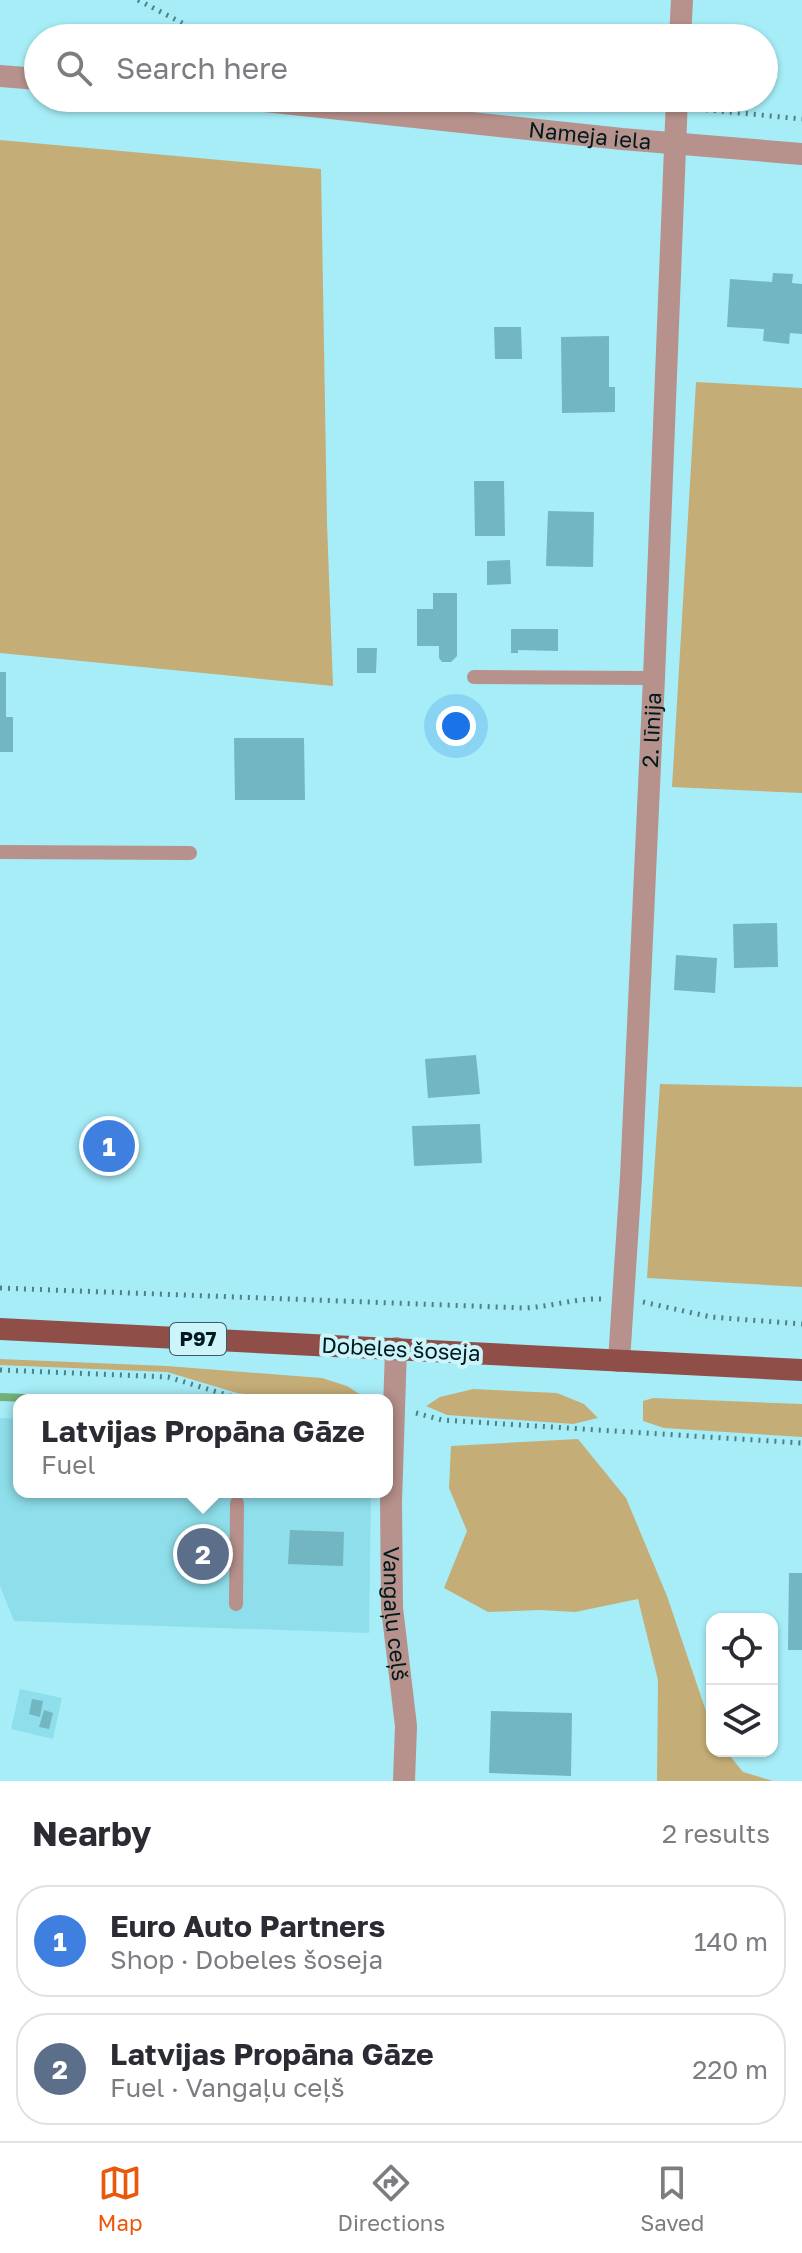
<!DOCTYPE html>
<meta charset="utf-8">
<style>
:root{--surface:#fff;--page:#f2f2f3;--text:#2b2b33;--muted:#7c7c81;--line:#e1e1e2;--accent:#ea580c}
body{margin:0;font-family:"Golos Text",sans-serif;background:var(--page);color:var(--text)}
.controls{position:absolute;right:24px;bottom:24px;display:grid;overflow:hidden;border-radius:16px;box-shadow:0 2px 6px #0004}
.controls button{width:72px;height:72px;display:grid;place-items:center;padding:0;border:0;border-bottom:2px solid var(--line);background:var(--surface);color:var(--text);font:40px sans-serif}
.you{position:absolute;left:456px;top:726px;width:28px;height:28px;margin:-20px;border:6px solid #fff;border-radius:50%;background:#1a73e8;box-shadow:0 0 0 12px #1a73e833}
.badge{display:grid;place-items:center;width:52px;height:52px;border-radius:50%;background:var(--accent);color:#fff;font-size:26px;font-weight:700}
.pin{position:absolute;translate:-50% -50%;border:4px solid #fff;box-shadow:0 2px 8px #0006}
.popup{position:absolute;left:13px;top:1394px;width:380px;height:104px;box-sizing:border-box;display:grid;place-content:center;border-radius:16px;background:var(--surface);filter:drop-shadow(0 2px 6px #0005);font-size:26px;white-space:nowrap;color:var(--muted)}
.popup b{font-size:30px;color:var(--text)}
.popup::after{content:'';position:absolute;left:50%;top:100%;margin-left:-16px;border:16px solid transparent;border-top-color:var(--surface)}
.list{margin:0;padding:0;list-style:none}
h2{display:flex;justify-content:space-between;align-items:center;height:104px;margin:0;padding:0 32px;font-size:34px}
h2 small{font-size:26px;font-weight:400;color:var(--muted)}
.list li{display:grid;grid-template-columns:52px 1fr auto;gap:24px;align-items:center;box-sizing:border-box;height:112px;margin:0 16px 16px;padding:0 16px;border:2px solid var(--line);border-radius:32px}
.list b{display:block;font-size:30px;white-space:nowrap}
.list p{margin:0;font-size:26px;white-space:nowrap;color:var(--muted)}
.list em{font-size:26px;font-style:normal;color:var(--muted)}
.icon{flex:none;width:44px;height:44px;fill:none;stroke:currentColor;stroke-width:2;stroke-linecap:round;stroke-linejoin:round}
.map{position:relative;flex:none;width:802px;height:1781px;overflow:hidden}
.search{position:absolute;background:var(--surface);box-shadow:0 2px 6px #0004;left:24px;right:24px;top:24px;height:88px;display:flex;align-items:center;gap:20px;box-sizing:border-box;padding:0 28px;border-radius:44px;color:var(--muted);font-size:30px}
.sheet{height:360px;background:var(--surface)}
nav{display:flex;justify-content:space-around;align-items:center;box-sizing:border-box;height:112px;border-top:2px solid var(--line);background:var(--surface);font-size:22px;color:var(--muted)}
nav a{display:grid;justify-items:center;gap:4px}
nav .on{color:var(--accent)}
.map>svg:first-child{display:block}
.built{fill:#8edfeb}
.green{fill:#c5ad77}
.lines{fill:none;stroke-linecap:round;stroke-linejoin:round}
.stream{stroke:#72b179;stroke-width:8}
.building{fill:#71b6c0}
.path{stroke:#507f86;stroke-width:5;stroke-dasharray:2 6;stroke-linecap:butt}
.service{stroke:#b7918c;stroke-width:14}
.minor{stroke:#b7918c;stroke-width:22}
.primary{stroke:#8f4f48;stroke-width:22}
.labels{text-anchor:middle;stroke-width:8;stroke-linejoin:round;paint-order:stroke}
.shield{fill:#ccf5fb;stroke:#3d5b60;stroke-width:2}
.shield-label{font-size:20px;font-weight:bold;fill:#00191d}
.street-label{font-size:22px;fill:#00191d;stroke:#ccf5fb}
</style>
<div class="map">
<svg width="802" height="1781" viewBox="0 0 802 1781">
<rect width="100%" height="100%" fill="#a6edf7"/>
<path class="built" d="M0,1418L19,1419V1492H371L369,1633L14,1621L0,1586Z
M20,1689L62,1698L53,1739L11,1729Z"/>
<path class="green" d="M0,140L321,169L327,523L333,686L0,653Z
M696,382L802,388V793L672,787Z
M660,1084L802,1087V1287L647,1278Z
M0,1359L167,1366L322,1378L347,1386L361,1395L365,1400H298L237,1393L167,1372L0,1365Z
M473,1389L557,1393L584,1404L598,1418L573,1424L447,1415L426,1406L440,1397Z
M653,1398L802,1404V1437L664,1428L643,1421V1401Z
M578,1439L626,1498L667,1596L712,1729V1751H726L743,1772L773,1781H657L658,1680L638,1599L575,1612L540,1610L488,1612L444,1588L467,1531L449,1488L451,1446Z"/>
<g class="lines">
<path class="stream" d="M0,1397L75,1400"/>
</g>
<path class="building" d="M773,273L793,274L792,283L802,284V334L790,333L789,344L763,341L764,329L727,327L730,279L772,282Z
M494,327H521L522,359H495Z
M609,336V387H615V412L562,413L561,337Z
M474,481H504L505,536H475Z
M548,511L594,512L593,567L546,566Z
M510,560L511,584L487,585V561Z
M433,593H457V656L451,662H442L439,658V646H417V609H433Z
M511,629H558V651L518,650V653H511Z
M357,648H377L376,673H357Z
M0,672H6V717H13V752H0Z
M234,738H304L305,800H235Z
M777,923L778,967L734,968L733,924Z
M676,955L717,958L715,993L674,990Z
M476,1055L480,1094L428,1098L425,1059Z
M480,1124L482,1163L414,1166L412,1126Z
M290,1530L344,1532L343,1566L288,1564Z
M789,1573H802V1650H788Z
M32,1699L43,1701L40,1717L29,1714Z
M44,1710L53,1713L49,1729L39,1727Z
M491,1711L572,1713L571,1776L489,1773Z"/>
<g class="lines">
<path class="path" d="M138,0L211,38
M586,98L657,105
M698,109L802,119
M0,1288L524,1308C551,1307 575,1298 602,1299
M643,1302L711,1317L802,1324
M0,1370L168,1377L240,1399L251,1400
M416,1413L442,1420L802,1443"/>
<path class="service" d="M474,677L654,678
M0,852L190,853
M236,1604L237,1503"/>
<g class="minor">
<path d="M680,38L682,0"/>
<path d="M0,76L38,79"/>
<path id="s1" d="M236,98L622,139L802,154"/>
<path id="s2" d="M396,1348L391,1502L392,1608L406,1726L404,1781"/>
<path id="s3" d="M619,1361L631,1177L654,678L677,98"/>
</g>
<path class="primary" d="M0,1329L802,1370"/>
</g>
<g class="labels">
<rect class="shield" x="170" y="1323" width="56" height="32" rx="6"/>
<g class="shield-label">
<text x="198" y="1346">P97</text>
</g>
<g class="street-label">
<text dy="8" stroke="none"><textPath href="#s1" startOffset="356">Nameja iela</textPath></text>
<text dy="8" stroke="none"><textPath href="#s3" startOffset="632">2. līnija</textPath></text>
<text transform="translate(401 1349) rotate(3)" y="8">Dobeles šoseja</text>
<text dy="8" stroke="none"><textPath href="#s2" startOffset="266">Vangaļu ceļš</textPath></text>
</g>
</g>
</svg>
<div class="controls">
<button><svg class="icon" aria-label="locate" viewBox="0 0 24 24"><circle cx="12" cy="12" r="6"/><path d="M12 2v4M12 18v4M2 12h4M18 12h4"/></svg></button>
<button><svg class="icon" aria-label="layers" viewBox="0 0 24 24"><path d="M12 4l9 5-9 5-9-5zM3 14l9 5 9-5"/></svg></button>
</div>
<div class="you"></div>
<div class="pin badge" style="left:109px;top:1146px;background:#3f7fe0">1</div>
<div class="pin badge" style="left:203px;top:1554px;background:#5c6f8a">2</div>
<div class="popup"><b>Latvijas Propāna Gāze</b>Fuel</div>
<div class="search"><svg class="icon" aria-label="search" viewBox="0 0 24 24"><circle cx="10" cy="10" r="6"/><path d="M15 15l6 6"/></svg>Search here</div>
</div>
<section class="sheet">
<h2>Nearby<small>2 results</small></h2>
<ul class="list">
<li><span class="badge" style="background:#3f7fe0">1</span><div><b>Euro Auto Partners</b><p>Shop · Dobeles šoseja</p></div><em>140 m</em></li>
<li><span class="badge" style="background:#5c6f8a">2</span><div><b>Latvijas Propāna Gāze</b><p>Fuel · Vangaļu ceļš</p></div><em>220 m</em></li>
</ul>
</section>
<nav>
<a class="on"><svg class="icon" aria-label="map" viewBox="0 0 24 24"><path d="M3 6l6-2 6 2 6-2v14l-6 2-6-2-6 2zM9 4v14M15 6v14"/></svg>Map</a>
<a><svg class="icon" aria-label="directions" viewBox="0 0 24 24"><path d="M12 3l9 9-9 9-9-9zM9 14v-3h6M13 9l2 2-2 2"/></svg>Directions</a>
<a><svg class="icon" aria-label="saved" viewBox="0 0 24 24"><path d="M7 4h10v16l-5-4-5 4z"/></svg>Saved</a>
</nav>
